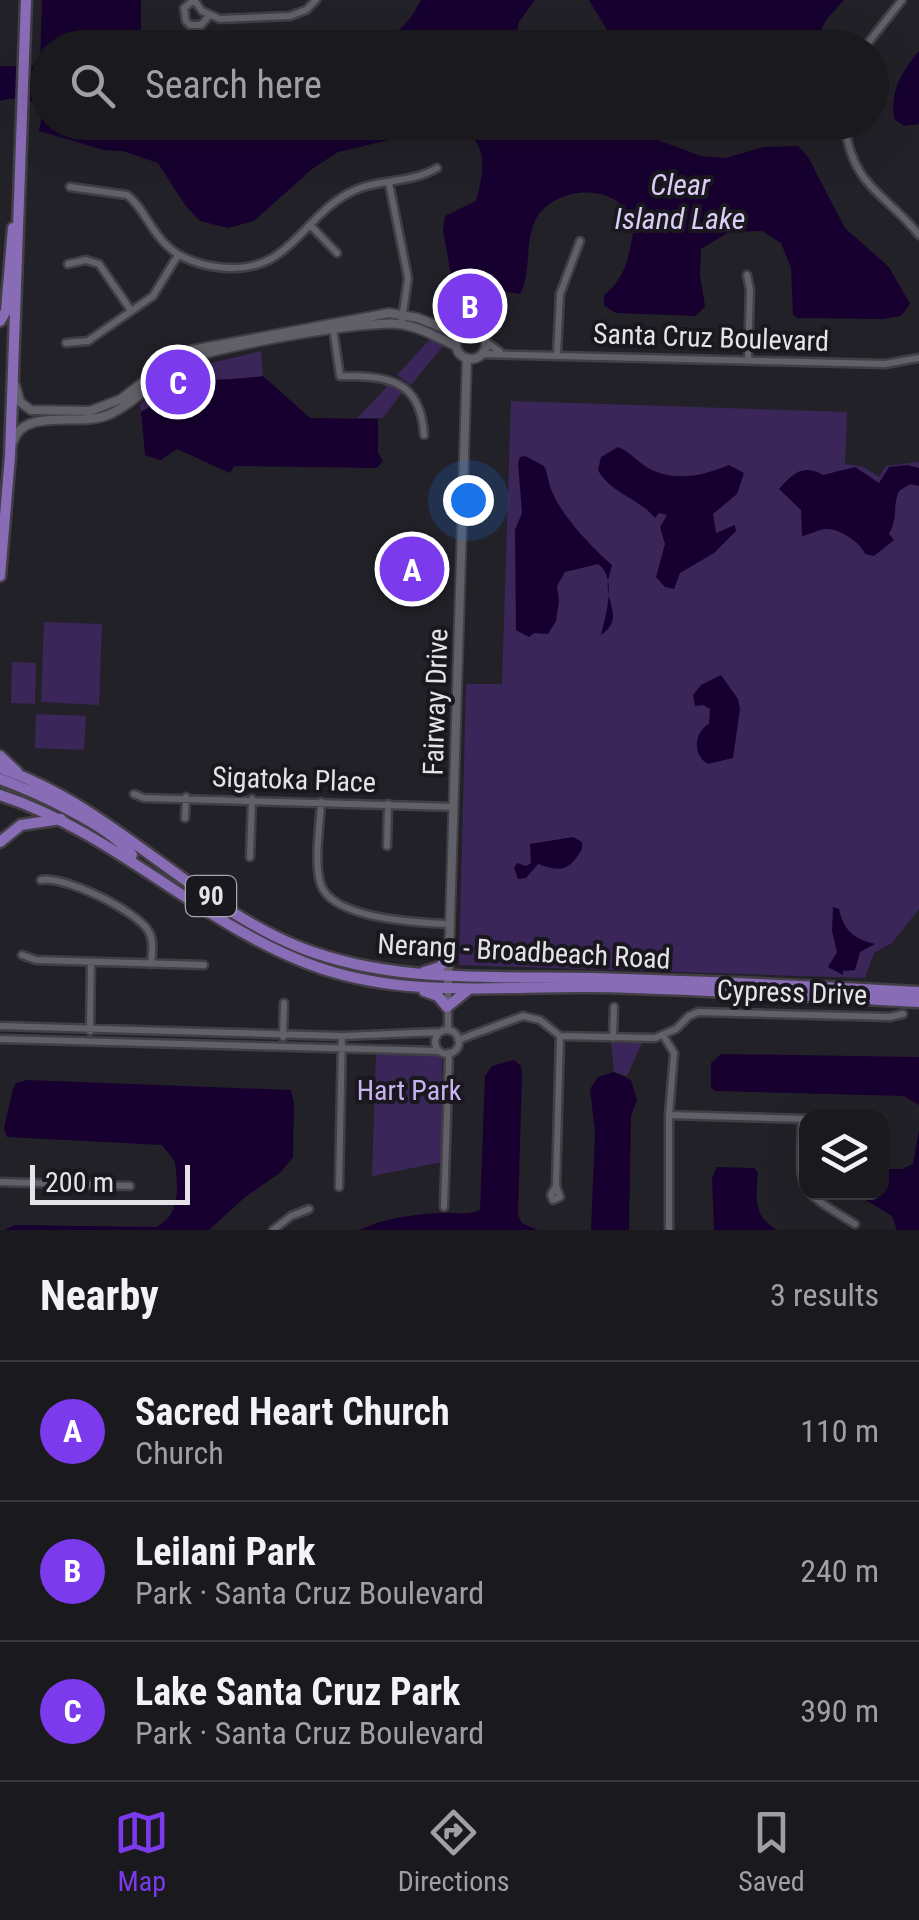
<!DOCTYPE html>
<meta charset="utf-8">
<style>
:root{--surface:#1a191e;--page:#232227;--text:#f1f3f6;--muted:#9fa0a4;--line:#38383c;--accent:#7c3aed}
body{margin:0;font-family:"Roboto Condensed",sans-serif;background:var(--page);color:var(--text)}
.controls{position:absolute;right:30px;bottom:30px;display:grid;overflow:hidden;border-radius:20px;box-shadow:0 10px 40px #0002}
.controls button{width:90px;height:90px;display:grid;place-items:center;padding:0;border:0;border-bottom:2px solid var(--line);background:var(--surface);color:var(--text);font:50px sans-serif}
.scale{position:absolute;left:30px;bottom:25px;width:160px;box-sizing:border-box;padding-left:10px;border:5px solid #e5e3e8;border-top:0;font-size:28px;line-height:35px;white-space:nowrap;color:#e5e3e8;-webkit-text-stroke:8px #1a181f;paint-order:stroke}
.you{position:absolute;left:468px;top:500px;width:35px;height:35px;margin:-25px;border:8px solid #fff;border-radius:50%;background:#1a73e8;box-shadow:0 0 0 15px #1a73e833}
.badge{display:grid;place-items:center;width:65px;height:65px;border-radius:50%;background:var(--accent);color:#fff;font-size:32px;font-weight:700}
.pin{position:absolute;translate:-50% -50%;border:5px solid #fff;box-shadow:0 2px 10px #0006}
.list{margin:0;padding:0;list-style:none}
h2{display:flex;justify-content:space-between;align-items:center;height:130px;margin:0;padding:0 40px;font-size:42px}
h2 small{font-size:32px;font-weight:400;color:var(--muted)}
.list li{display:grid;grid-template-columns:65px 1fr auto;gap:30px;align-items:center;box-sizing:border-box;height:140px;padding:0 40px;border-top:2px solid var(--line)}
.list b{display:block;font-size:38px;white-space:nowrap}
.list p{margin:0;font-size:32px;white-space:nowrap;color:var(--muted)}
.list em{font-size:32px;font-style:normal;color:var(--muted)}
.icon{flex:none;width:55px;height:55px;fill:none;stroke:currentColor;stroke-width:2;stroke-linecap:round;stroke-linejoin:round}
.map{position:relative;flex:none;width:919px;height:1230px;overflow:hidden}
.search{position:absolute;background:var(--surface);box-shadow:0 10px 40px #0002;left:30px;right:30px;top:30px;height:110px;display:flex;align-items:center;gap:25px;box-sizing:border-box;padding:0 35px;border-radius:55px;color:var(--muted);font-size:38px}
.sheet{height:550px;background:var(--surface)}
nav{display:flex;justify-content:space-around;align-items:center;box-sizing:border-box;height:140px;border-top:2px solid var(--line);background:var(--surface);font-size:28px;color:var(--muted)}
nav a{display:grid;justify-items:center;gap:5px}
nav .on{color:var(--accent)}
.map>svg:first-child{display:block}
.green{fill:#3a2658}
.water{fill:#170030}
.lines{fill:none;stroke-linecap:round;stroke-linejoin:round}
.minor-casing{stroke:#413e45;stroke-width:11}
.tertiary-casing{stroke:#413e45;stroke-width:12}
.primary-casing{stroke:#413e45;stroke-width:15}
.minor{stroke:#615f67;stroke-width:6}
.tertiary{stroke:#615f67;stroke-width:8}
.primary{stroke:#896cb6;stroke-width:10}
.labels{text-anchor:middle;stroke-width:8;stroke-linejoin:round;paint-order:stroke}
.shield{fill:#1a181f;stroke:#a8a6ac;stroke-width:2.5}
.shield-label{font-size:25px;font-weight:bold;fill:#e5e3e8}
.street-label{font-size:28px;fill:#e5e3e8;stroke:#1a181f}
.park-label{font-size:28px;fill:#c9b4f1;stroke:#1a181f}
.water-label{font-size:30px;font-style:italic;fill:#dccef7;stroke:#1a181f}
</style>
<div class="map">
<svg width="919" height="1230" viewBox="0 0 919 1230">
<rect width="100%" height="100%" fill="#232128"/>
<path class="green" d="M465,286L488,290L484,327C469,323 458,328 443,322Z
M431,338L443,346L411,385L397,375Z
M261,351L263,376C232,381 202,378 172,385L165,398L141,412L140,404L182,370Z
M385,380L403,391L383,418H357L386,388Z
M511,401L847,412L845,464L864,467L879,477L886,466L919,462V909L892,943L874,953L865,978L459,965L466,684H502Z
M44,622L102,624L99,705L41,702Z
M12,662L36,663L35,704L11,703Z
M36,714L86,716L84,750L35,748Z
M611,1042L642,1043L627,1076L614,1072Z
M376,1055H437L442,1058V1162L372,1176Z"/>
<path class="water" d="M42,0H141V41L149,47L48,48V122L440,123L389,140L338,152L312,169L254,221L228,228L200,221L185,205L158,163L123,151L104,150L39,131C40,125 42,119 41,112C38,96 12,97 0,101V66H31L40,63Z
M421,0H535L519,22L513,47H328C363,19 388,65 421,0Z
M589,0H844L826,20L813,47L631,48L612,38Z
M919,51V124L904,126L894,119C890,91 902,71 919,51Z
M447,123H594L636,132L701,156L726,158L763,147L798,146L808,157L845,228L889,267L910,304L901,316L883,319L798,318L793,315L791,268L781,243L762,231L729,232L701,249L700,275L705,306L696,316L616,313L604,306V295C619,284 626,268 630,249C631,243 634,233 633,227C625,181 555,184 536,219C524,241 532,273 520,294L465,286L451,275L443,230L445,216L476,201C486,164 489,136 447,123Z
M263,376L310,418L378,419V453L383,461L377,468L234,466L230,473L177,449L161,460L145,455L141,412L165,398L171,385C202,378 232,381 263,376Z
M618,447C631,452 639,464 652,470C677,482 705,475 729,465L744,473L737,494L713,514L716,533L735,525L736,531L714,553L680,573L674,589L665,587L656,577L665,544L660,527L667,515L659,513L655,518C639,498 611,494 598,470L601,457Z
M525,456L544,466C548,474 548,481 551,489C560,514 592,548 612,565C611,570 609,576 608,581C605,603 625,619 601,635C605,617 618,578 598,564L565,572L557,586L559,601L556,621L548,634L534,633L529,637L516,630L515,530L522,513L518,463L520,457Z
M907,465L919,468V486L910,484L899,491C892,507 899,515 889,534L894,540L874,556L865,554C861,542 838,528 826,529C818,529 810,535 802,536L801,510L779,489C792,475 802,463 823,475L855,467L879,483L889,467Z
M721,675L738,699L740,709L733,758L708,764C692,755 694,732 709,724L710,709L703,705L695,706L693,695L701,685Z
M573,837L582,842V849C569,872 560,872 538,864L526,878L518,879L514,868L517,863L526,866L531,863L530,844Z
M833,907L839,909C844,932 855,939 875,944L860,952L855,970L843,971V975L828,967L837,952L832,931Z
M721,1054L919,1057V1105L904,1096L715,1091L711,1087V1063Z
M514,1060L521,1066L522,1074L518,1215L522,1223L537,1230H359C383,1219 413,1214 439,1213C453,1212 467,1216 480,1210L485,1076L492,1066Z
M614,1072L631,1080L637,1100L631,1116L629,1230H591L595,1132L590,1089L598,1077Z
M27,1080L291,1090L294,1104L293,1157L281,1172L244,1198L209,1230H4L15,1225L156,1227C181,1216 178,1186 175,1162L162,1145L7,1137L4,1128L13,1089L16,1083Z
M919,1130V1230H897L892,1216L854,1193L882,1192V1169H902L913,1164Z
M717,1167L754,1168L758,1173C756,1198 753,1216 777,1230H714L712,1178Z"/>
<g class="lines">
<defs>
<path id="minor" d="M194,0L202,11L220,19L290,16L306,10L316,0
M194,0L184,8L186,21L190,25H201L209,16
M560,39L562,48
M864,48L902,0
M844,122C853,189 884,191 919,235
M389,183L408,278L402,320
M70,187L127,195C145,208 152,237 176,253C192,263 210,267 228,268C290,271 303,217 349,193C376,178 408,185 437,168
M311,226L337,253
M68,264L86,260L99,264L130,309
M747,275L750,290L748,360
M333,328L340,376C387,376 421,379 424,435
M485,341L500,352
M66,343L88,341L153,296L178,255
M482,354L885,364L919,358
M557,354L560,294L580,241
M134,794L144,798L454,807
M321,802C320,827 314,858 320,882C329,919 418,923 450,924
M185,818L186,797
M387,846L388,804
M250,857L252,799
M41,880C63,875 138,911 149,932C154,941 152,954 151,964
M22,955L36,960L204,965
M0,1026L342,1036L440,1032
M448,1030V988
M435 1042a12 12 0 1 1 24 0a12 12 0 1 1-24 0Z
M90,1031L91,962
M663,1035L674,1053L669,1115V1230
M283,1037L284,1003
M613,1038L614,1007
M0,1039L439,1051
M458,1040L523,1016L540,1020L560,1036L655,1038L676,1029L689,1016L698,1012L890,1017L903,1014
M669,1115L806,1119
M802,1119C801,1191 792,1186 855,1224
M0,1182L130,1186
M556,1186L560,1197L553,1200L551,1195L556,1186L560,1036
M339,1187L342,1036
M444,1207L449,1053
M273,1230L291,1216L309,1209"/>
<path id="tertiary" d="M456 344a15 15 0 1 1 30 0a15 15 0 1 1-30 0Z
M15,385L20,402L31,410L90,411L121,399L172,360L192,350L389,313L418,318L459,334
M13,442C23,407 78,427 108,415C136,403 156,376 182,362C210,347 368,320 399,324C420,327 437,337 456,346
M448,988L467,358"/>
<path id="primary" d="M0,321L6,311L13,228
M0,576L10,456L26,0
M0,756L17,772
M0,768C112,806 191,903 299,947C392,984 494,976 592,978C701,981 810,986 919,992
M0,779C35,792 111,826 132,855
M0,795C119,834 204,928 320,968C408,998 501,986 592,987C701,989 810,996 919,1002
M0,842L21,825L61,819
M424,972L440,967L449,955
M424,991L438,996L447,1007L469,989"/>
</defs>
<use href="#minor" class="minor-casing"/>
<use href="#tertiary" class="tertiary-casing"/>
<use href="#primary" class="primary-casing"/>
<use href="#minor" class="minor"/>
<use href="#tertiary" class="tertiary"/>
<use href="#primary" class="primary"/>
</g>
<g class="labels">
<rect class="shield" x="186" y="876" width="50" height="40" rx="8"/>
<g class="shield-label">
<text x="211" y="905">90</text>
</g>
<g class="street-label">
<text transform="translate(711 337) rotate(2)" y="10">Santa Cruz Boulevard</text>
<text transform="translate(435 702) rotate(-88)" y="10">Fairway Drive</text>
<text transform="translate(294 779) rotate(2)" y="10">Sigatoka Place</text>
<text transform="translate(524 951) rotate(3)" y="10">Nerang - Broadbeach Road</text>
<text transform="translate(792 992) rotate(2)" y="10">Cypress Drive</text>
</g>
<g class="park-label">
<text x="409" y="1100">Hart Park</text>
</g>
<g class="water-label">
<text x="680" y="195">Clear<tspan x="680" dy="34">Island Lake</tspan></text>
</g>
</g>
</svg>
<div class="controls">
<button><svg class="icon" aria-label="layers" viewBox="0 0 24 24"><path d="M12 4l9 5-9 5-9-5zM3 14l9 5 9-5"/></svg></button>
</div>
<div class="scale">200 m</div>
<div class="you"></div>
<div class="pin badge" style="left:412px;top:569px">A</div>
<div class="pin badge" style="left:470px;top:306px">B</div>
<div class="pin badge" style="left:178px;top:382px">C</div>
<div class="search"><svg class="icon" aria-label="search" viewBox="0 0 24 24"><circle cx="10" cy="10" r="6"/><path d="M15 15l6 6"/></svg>Search here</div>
</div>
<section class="sheet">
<h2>Nearby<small>3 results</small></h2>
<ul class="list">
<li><span class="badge">A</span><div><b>Sacred Heart Church</b><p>Church</p></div><em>110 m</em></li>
<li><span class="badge">B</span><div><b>Leilani Park</b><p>Park · Santa Cruz Boulevard</p></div><em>240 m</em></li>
<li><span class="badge">C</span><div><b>Lake Santa Cruz Park</b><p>Park · Santa Cruz Boulevard</p></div><em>390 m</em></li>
</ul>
</section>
<nav>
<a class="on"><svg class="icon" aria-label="map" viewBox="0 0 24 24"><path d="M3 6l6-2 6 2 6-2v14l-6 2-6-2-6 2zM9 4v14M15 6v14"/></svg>Map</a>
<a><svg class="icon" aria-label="directions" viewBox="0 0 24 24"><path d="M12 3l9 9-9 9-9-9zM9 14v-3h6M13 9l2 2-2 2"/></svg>Directions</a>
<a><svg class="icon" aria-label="saved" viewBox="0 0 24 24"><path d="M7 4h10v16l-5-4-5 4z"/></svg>Saved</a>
</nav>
